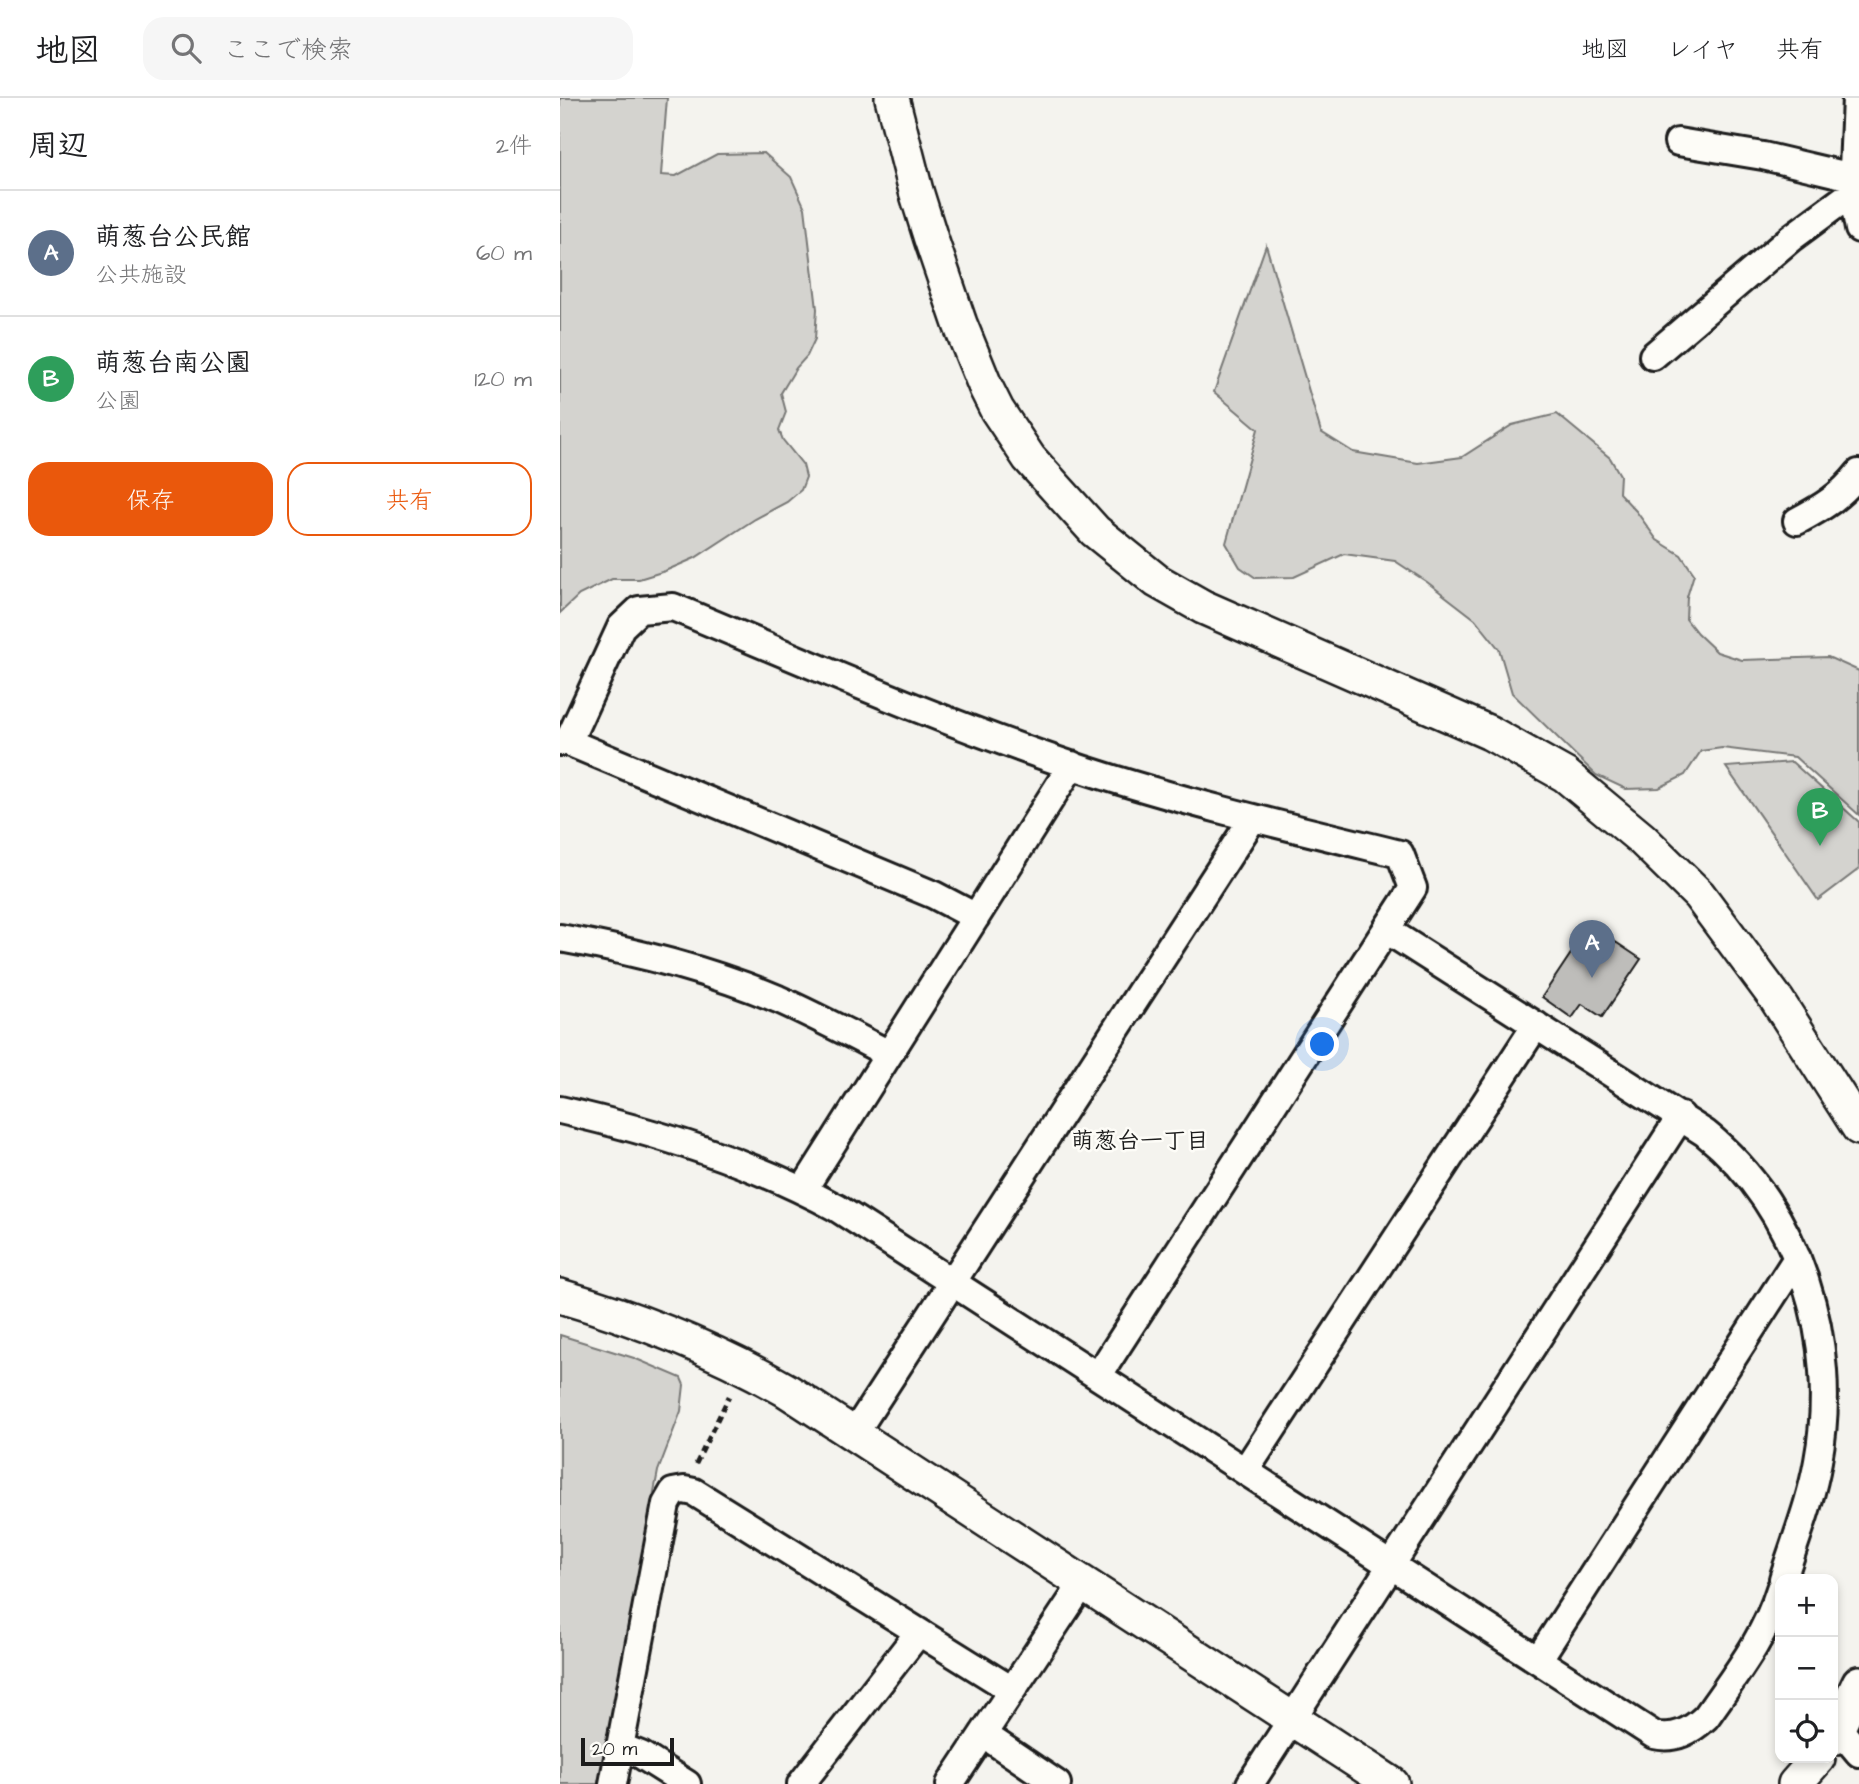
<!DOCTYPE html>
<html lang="ja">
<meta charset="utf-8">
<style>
:root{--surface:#fff;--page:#f6f6f6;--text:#202124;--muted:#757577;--line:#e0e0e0;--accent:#ea580c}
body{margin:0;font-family:"Architects Daughter","Klee One",sans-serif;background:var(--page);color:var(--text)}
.controls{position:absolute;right:21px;bottom:21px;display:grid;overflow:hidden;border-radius:14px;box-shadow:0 4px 10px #0003}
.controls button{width:63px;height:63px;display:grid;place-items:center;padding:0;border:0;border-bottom:2px solid var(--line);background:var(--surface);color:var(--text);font:35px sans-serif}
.scale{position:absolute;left:21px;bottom:18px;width:93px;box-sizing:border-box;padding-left:7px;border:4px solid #1c1c1c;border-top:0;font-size:19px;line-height:24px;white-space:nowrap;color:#1c1c1c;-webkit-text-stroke:5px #fdfcf7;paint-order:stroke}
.you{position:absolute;left:763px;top:947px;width:24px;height:24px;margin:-18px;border:5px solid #fff;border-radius:50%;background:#1a73e8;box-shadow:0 0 0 10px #1a73e833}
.badge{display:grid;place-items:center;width:46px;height:46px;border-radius:50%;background:var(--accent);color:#fff;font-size:23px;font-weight:700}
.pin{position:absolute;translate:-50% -58px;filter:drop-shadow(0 2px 4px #0008)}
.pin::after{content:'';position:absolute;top:37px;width:24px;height:21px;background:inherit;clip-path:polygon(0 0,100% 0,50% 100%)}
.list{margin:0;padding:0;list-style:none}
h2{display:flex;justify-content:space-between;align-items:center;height:91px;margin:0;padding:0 28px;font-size:30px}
h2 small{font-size:23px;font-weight:400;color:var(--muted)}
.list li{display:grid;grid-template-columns:46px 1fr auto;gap:21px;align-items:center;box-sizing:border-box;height:126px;padding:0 28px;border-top:2px solid var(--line)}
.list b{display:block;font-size:26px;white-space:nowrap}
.list p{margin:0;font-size:23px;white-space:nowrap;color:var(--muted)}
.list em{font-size:23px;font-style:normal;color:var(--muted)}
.actions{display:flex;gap:14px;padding:21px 28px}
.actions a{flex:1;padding:16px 0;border:2px solid var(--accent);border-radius:21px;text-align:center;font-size:24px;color:var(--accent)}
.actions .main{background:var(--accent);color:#fff}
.icon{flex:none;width:38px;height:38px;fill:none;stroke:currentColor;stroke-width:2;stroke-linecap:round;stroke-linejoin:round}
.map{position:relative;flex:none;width:1299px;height:1686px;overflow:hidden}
header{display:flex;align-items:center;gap:42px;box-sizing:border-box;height:98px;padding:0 35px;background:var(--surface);border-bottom:2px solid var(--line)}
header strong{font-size:33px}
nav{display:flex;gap:38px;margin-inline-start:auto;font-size:24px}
.search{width:490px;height:63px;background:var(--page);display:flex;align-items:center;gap:18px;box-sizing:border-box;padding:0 24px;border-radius:21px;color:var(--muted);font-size:26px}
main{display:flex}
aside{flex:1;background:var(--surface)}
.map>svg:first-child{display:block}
.green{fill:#d4d3cf;stroke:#787876;stroke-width:2}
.building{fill:#bebdba;stroke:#1c1c1c;stroke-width:2}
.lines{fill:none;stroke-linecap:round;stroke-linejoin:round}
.minor-casing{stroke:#1c1c1c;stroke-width:32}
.tertiary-casing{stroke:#1c1c1c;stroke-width:38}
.path{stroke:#1c1c1c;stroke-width:4.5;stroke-dasharray:7 5;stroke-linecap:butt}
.minor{stroke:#fdfcf7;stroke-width:26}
.tertiary{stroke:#fdfcf7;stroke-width:33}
.labels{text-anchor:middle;stroke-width:5;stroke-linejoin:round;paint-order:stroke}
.neighbourhood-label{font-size:23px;font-weight:bold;fill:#1c1c1c;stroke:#fdfcf7}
</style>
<header>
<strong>地図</strong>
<div class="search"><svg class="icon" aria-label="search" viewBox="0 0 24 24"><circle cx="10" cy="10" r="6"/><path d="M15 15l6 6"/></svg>ここで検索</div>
<nav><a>地図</a><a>レイヤ</a><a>共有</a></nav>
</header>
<main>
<aside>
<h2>周辺<small>2件</small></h2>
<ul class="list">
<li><span class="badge" style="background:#5c6f8a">A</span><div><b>萌葱台公民館</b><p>公共施設</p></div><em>60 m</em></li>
<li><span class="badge" style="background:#2e9e5b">B</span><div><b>萌葱台南公園</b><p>公園</p></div><em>120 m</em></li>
</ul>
<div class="actions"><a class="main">保存</a><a>共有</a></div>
</aside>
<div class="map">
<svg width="1299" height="1686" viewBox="0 0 1299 1686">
<rect width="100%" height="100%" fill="#f4f3ee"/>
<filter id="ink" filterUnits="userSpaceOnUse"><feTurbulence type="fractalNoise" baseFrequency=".0143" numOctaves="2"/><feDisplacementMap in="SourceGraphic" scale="14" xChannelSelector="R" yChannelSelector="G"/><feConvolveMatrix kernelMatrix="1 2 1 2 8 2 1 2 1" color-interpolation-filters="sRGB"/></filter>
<g filter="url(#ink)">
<path class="green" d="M0,0H107L101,77L116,78L157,56L204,55L231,79L245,110L257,211L255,241L247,258L236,270L221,295L226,314L219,332L223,342L243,367L246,379L241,392L227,404L195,421L135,460L105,473L79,481H52L19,497L0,515Z
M706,147L761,334L793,354L858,365L902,359L952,327L997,316L1050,360L1060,377L1059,395L1076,413L1097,442L1121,457L1134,476L1127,499L1126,521L1137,535L1157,554L1182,562L1268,559L1299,573V717L1235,659L1162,650L1141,653L1125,677L1099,690L1066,691L1036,677L952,595L939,551L915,521L867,484L835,463L784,456L734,479L696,480L680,469L666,445L698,331L654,294Z
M1232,664L1299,724V771L1258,802L1166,669Z
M0,1237L74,1260L121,1280L124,1287L121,1313L98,1373L39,1686H0Z"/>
<path class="building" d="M1030,827L1081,861L1042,919L1022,906L1012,920L982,899Z"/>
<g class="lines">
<defs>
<path id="minor" d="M1296,0L1292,95L1299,131
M1118,44L1203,58L1292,79
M1093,258L1231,140L1292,95
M1237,423C1263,409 1280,399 1299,375
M0,644H8L374,797L416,819
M8,644L61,529L79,512L113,509C248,565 383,625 522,671C626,705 733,730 840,756L853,790L538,1278
M828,833L1145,1035C1240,1111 1280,1245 1258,1363C1251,1403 1235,1443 1223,1481
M0,840C73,853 149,872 218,901C256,918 292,937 329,956
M0,1012C96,1034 190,1063 277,1110L1094,1637C1115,1642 1131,1633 1146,1619C1175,1577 1205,1540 1220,1491
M243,1092L512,667
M294,1336L693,720
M685,1373L976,927
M978,1562L1237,1160
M1279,1631L1299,1655
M423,1636L497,1686
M61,1649L81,1657L127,1686
M53,1686L106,1406L113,1394L124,1392L134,1394L452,1592
M241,1686L359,1534
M390,1686L523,1485
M690,1686L1121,1018"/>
<path id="tertiary" d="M332,0L356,93L371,141L400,226L426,290L437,312L469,360L535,433L597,483L643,509L930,635L1005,677L1082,741L1139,797L1217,902L1299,1030
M0,1198C79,1221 154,1251 226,1292L832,1686
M1273,1640L1299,1585
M1235,1686L1258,1660"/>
</defs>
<use href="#minor" class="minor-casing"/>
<use href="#tertiary" class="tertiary-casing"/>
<path class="path" d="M136,1366L169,1298"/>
<use href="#minor" class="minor"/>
<use href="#tertiary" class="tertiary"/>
</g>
</g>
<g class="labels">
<g class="neighbourhood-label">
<text x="580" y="1050">萌葱台一丁目</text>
</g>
</g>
</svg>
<div class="controls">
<button>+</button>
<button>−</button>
<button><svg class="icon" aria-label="locate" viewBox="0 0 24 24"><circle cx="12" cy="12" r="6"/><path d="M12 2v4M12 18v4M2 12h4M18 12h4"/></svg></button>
</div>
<div class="scale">20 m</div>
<div class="you"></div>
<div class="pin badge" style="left:1032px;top:880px;background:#5c6f8a">A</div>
<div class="pin badge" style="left:1260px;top:748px;background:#2e9e5b">B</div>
</div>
</main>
